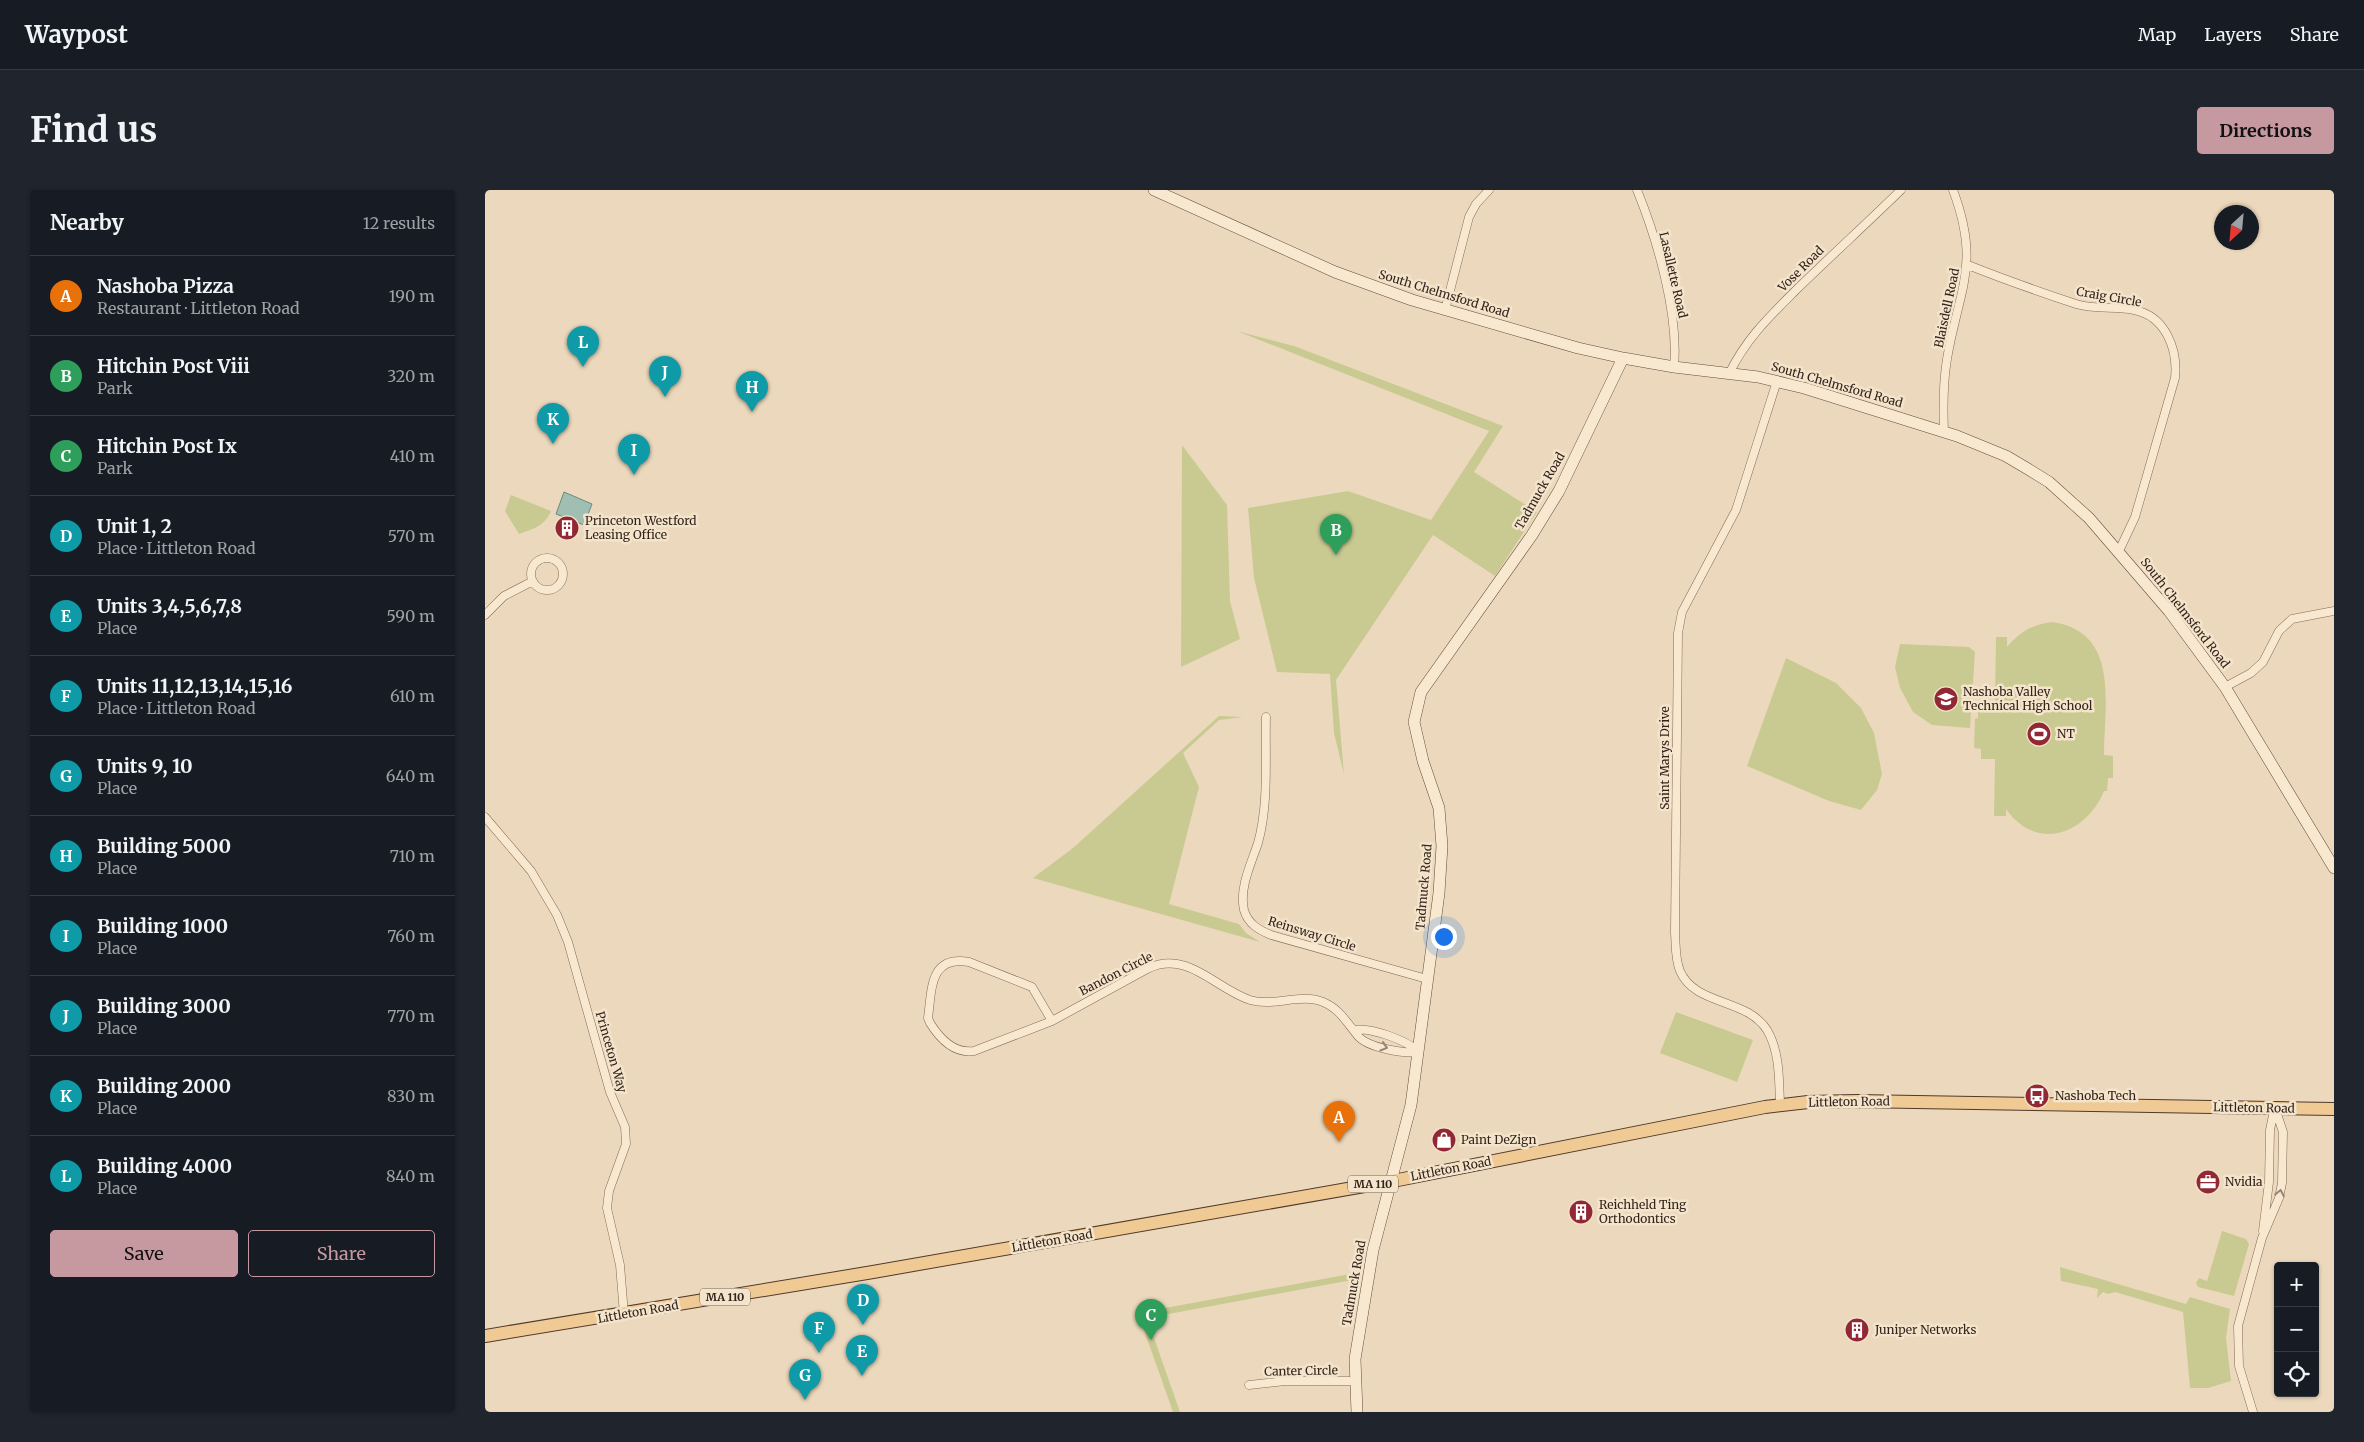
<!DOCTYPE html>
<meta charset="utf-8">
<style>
:root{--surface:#171b24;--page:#20242c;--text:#f1f3f6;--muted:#9ea1a6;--line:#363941;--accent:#c6989f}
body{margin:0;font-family:Merriweather,serif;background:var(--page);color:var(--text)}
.controls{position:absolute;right:15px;bottom:15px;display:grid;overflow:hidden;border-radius:5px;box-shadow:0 1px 4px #0004}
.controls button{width:45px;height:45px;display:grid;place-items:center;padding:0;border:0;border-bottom:1px solid var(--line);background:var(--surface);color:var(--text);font:25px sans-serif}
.compass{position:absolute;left:1729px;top:15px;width:45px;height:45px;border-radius:50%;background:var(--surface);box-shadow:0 1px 4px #0004;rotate:206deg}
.you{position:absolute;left:958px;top:746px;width:18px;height:18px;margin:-12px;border:4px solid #fff;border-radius:50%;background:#1a73e8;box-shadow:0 0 0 8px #1a73e833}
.badge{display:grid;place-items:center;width:32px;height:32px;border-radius:50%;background:var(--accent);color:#fff;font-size:16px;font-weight:700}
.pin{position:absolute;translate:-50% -41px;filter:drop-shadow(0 1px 2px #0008)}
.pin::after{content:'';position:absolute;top:26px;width:18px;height:15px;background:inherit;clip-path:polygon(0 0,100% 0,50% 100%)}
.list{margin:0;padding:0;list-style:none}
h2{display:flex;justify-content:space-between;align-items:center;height:65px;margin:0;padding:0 20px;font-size:21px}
h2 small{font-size:16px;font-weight:400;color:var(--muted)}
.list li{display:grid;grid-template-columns:32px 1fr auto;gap:15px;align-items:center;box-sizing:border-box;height:80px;padding:0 20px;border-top:1px solid var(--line)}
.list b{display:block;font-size:19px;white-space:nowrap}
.list p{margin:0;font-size:16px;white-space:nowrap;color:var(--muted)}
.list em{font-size:16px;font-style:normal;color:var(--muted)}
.actions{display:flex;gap:10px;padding:15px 20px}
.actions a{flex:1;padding:11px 0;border:1px solid var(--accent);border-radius:5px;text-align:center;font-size:18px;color:var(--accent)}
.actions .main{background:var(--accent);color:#111}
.icon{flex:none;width:28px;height:28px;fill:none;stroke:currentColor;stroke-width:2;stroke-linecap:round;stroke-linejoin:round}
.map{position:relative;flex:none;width:1849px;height:1222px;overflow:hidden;border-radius:5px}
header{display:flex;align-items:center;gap:30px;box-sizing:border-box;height:70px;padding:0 25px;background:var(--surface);border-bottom:1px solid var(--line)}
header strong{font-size:24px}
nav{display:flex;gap:28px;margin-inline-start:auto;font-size:18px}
.intro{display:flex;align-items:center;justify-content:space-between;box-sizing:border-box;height:120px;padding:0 30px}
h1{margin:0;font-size:35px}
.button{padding:12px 22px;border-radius:5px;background:var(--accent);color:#111;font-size:18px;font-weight:700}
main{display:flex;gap:30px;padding:0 30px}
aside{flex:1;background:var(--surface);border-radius:5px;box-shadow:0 1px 4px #0004}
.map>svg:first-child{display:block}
.green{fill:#c9ca92}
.water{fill:#a1beb2;stroke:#698b7f}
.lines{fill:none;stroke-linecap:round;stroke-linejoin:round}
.street-casing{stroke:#846a57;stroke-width:9}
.secondary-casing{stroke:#654b3a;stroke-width:12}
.primary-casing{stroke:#51392b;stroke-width:14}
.street{stroke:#f8e8d0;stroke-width:8}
.secondary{stroke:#f8e8d0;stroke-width:11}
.primary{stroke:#f0ca94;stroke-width:12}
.oneway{stroke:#968676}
.labels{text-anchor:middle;stroke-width:5;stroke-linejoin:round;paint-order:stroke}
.shield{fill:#f4e4cc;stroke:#6d5e50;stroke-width:1}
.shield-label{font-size:11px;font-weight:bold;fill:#33241b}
.street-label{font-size:12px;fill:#33241b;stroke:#f4e4cc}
.poi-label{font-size:12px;fill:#33241b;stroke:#f4e4cc;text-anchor:start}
</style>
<header>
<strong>Waypost</strong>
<nav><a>Map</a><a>Layers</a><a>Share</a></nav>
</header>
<div class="intro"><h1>Find us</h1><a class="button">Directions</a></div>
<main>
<aside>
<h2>Nearby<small>12 results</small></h2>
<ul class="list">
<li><span class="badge" style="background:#e8710a">A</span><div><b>Nashoba Pizza</b><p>Restaurant · Littleton Road</p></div><em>190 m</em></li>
<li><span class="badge" style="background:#2e9e5b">B</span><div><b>Hitchin Post Viii</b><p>Park</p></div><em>320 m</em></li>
<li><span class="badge" style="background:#2e9e5b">C</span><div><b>Hitchin Post Ix</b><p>Park</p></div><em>410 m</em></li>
<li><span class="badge" style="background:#0f9aa8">D</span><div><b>Unit 1, 2</b><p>Place · Littleton Road</p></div><em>570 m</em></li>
<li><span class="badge" style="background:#0f9aa8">E</span><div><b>Units 3,4,5,6,7,8</b><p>Place</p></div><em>590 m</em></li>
<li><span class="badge" style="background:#0f9aa8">F</span><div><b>Units 11,12,13,14,15,16</b><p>Place · Littleton Road</p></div><em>610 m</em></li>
<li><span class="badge" style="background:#0f9aa8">G</span><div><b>Units 9, 10</b><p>Place</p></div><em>640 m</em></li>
<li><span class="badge" style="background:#0f9aa8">H</span><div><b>Building 5000</b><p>Place</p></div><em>710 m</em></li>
<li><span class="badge" style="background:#0f9aa8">I</span><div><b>Building 1000</b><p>Place</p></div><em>760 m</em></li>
<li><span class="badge" style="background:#0f9aa8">J</span><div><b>Building 3000</b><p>Place</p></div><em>770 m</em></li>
<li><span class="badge" style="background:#0f9aa8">K</span><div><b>Building 2000</b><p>Place</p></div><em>830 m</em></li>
<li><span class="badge" style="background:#0f9aa8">L</span><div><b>Building 4000</b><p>Place</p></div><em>840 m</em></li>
</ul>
<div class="actions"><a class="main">Save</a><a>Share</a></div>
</aside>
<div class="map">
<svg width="1849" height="1222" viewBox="0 0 1849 1222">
<rect width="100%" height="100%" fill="#ecd9bd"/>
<path class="green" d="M752,141L809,156L1018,236L989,282L1052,322L1010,386L948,345L851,490L859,584L849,543L845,484L792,482L769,388L763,318L863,301L946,330L1004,241Z
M697,255L742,315L745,411L755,449L696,477Z
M26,305L66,321C60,336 48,339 34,344L20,321Z
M1567,432C1636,442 1619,515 1619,565L1628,566V588H1623L1622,601H1619C1601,645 1551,662 1521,619V626H1509L1510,569H1496V559L1489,558L1490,529L1493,528V511H1510L1511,447H1522V457C1535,441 1547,435 1567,432Z
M1415,454L1484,457L1490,462L1485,538L1447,535L1428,522L1415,498L1410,477Z
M1301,468L1351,493L1376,518L1389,543L1397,584L1392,600L1376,620L1344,611L1262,576Z
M734,526L758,527L734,530L698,563L714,597L684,714L754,734L761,743L775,752L548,688L588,658Z
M1191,822L1268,850L1252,892L1175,863Z
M1737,1041L1761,1049L1764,1054L1749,1106L1713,1097L1711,1093L1714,1088L1722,1091Z
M1575,1077L1701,1114L1705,1107L1745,1119L1741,1148L1746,1191L1723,1198H1705L1698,1122L1630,1102L1623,1104L1618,1102L1612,1108L1613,1099L1576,1091Z
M876,1082L874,1097L867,1090L662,1128L695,1222H688L653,1123Z"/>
<path class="water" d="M79,302L107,314L99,335L71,324Z"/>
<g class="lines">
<defs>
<path id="street" d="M1152,0C1172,49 1194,124 1189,177
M1483,75C1518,89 1555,102 1591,114C1610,120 1630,116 1649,120C1681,126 1693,160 1690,188L1650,327L1634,361
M960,120L984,27L991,14L1004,0
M1244,184C1261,149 1283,128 1310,101C1345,67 1381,34 1416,0
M1292,191L1251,320L1197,422L1193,443L1190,743C1191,756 1190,769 1195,781C1210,816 1262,808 1282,840C1295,862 1294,890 1295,915
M1459,242C1458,217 1458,193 1462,169C1474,98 1496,75 1468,0
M46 384a16 16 0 1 1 32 0a16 16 0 1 1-32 0Z
M0,425L19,406L48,391
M1740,497L1766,483L1778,472L1794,441L1807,429L1849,421
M781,527C780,568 784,614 773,653C766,674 754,698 759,720C763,734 774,740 786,745L942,789
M0,627L46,681L72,725L83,752L125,902L140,937L141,954L124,1001L122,1018L135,1075L139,1124
M567,831L547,797L484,772C444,765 447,800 443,828L445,833C455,849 469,864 489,861L567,831L664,778C703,760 731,799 765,810C789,817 815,803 838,812C855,819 862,833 873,846C883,858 920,864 934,862
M869,840C886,837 921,850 934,862
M1778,1041L1784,992L1785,940L1789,920
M764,1195L800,1191H869
M1768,1222L1754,1176L1753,1136L1777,1048L1794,1008L1797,993L1798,942L1790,918"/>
<path id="secondary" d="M669,0L850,82L927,110L1093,158L1138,168L1189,177L1273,187L1319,198L1472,246L1521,266L1543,279L1564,292L1604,328L1684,421L1740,497L1849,678
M872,1222L870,1169L888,1060L926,915L954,703L957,656L954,618L938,571L929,532L936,502L1047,345L1074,301L1138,168"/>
<path id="primary" d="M0,1146L388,1082L908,991L1280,917L1323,912L1372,911L1849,919"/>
</defs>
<use href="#street" class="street-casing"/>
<use href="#secondary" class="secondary-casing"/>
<use href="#primary" class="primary-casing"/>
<use href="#street" class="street"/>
<use href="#secondary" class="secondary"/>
<use href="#primary" class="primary"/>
</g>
<defs><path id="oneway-chevron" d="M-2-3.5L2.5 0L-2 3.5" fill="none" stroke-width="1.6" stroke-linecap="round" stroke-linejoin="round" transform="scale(1.25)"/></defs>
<g class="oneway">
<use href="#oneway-chevron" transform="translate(899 857) rotate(17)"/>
<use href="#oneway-chevron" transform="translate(1795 1003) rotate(-79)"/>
</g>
<defs>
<symbol id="building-disc" viewBox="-11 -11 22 22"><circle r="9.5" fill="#912834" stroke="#f4e4cc"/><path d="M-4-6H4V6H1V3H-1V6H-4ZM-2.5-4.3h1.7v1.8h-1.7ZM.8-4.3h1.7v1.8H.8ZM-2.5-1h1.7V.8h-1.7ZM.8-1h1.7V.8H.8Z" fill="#fff"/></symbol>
<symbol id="school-disc" viewBox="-11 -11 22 22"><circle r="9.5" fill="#912834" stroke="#f4e4cc"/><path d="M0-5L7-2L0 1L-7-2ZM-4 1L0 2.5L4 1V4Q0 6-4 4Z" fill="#fff"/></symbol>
<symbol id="stadium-disc" viewBox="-11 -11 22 22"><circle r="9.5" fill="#912834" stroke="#f4e4cc"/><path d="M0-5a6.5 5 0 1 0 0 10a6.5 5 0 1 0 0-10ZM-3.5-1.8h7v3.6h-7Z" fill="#fff"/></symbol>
<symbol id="bus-disc" viewBox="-11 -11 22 22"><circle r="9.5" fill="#912834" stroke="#f4e4cc"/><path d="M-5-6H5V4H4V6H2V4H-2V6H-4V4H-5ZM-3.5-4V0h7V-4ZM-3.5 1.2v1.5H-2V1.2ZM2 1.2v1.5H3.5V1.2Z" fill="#fff"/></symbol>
<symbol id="shop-disc" viewBox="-11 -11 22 22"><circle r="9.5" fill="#912834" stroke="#f4e4cc"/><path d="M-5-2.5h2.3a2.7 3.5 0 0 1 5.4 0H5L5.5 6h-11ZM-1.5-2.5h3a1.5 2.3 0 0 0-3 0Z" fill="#fff"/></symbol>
<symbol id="office-disc" viewBox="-11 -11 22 22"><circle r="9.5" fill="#912834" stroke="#f4e4cc"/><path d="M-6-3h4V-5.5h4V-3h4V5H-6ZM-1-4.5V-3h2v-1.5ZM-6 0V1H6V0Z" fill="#fff"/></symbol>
</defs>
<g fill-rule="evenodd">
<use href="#building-disc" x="68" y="324" width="28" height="28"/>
<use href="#school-disc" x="1447" y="495" width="28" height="28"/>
<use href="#stadium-disc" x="1540" y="530" width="28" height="28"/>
<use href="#bus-disc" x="1538" y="892" width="28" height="28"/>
<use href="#shop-disc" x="945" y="936" width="28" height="28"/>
<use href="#office-disc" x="1709" y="978" width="28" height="28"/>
<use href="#building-disc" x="1082" y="1008" width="28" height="28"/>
<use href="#building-disc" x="1358" y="1126" width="28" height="28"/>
</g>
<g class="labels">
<g class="shield">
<rect x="863" y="985.5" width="50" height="17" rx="4"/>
<rect x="215" y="1098.5" width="50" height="17" rx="4"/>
</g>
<g class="shield-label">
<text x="888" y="998">MA 110</text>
<text x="240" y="1111">MA 110</text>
</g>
<g class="street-label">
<text transform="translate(1316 79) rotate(-45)" y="4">Vose Road</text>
<text transform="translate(1188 85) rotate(77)" y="4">Lasallette Road</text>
<text transform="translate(959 104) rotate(17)" y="4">South Chelmsford Road</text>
<text transform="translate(1624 107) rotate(10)" y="4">Craig Circle</text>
<text transform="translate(1462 118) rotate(-78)" y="4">Blaisdell Road</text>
<text transform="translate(1352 195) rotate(16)" y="4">South Chelmsford Road</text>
<text transform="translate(1055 301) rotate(-60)" y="4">Tadmuck Road</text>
<text transform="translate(1700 423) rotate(52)" y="4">South Chelmsford Road</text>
<text transform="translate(1180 568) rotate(-90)" y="4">Saint Marys Drive</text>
<text transform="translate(939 697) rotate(-85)" y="4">Tadmuck Road</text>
<text transform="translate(827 744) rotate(17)" y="4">Reinsway Circle</text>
<text transform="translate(631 784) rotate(-27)" y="4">Bandon Circle</text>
<text transform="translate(126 862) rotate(74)" y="4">Princeton Way</text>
<text transform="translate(1364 912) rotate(-1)" y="4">Littleton Road</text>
<text transform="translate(1769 918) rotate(1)" y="4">Littleton Road</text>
<text transform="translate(966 979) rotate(-11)" y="4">Littleton Road</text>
<text transform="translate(567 1051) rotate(-10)" y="4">Littleton Road</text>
<text transform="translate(869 1093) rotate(-80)" y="4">Tadmuck Road</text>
<text transform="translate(153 1122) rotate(-10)" y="4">Littleton Road</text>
<text transform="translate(816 1181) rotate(-1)" y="4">Canter Circle</text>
</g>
<g class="poi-label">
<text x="100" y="335">Princeton Westford<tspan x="100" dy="14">Leasing Office</tspan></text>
<text x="1478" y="506">Nashoba Valley<tspan x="1478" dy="14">Technical High School</tspan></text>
<text x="1572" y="548">NT</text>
<text x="1570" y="910">Nashoba Tech</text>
<text x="976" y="954">Paint DeZign</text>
<text x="1740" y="996">Nvidia</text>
<text x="1114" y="1019">Reichheld Ting<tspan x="1114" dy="14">Orthodontics</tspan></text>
<text x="1390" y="1144">Juniper Networks</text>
</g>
</g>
</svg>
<div class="controls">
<button>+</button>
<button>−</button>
<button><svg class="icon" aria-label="locate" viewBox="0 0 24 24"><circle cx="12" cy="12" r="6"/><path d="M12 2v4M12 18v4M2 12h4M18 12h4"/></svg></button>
</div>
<svg class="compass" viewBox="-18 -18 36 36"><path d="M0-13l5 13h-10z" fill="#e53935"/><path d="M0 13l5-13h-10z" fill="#9ea1a6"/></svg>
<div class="you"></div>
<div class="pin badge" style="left:854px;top:952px;background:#e8710a">A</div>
<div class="pin badge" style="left:851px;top:365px;background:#2e9e5b">B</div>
<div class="pin badge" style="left:666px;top:1150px;background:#2e9e5b">C</div>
<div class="pin badge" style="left:378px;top:1135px;background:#0f9aa8">D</div>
<div class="pin badge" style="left:377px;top:1186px;background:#0f9aa8">E</div>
<div class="pin badge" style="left:334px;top:1163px;background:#0f9aa8">F</div>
<div class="pin badge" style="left:320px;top:1210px;background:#0f9aa8">G</div>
<div class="pin badge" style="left:267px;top:222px;background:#0f9aa8">H</div>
<div class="pin badge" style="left:149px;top:285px;background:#0f9aa8">I</div>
<div class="pin badge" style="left:180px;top:207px;background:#0f9aa8">J</div>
<div class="pin badge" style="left:68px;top:254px;background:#0f9aa8">K</div>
<div class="pin badge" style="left:98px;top:177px;background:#0f9aa8">L</div>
</div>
</main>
